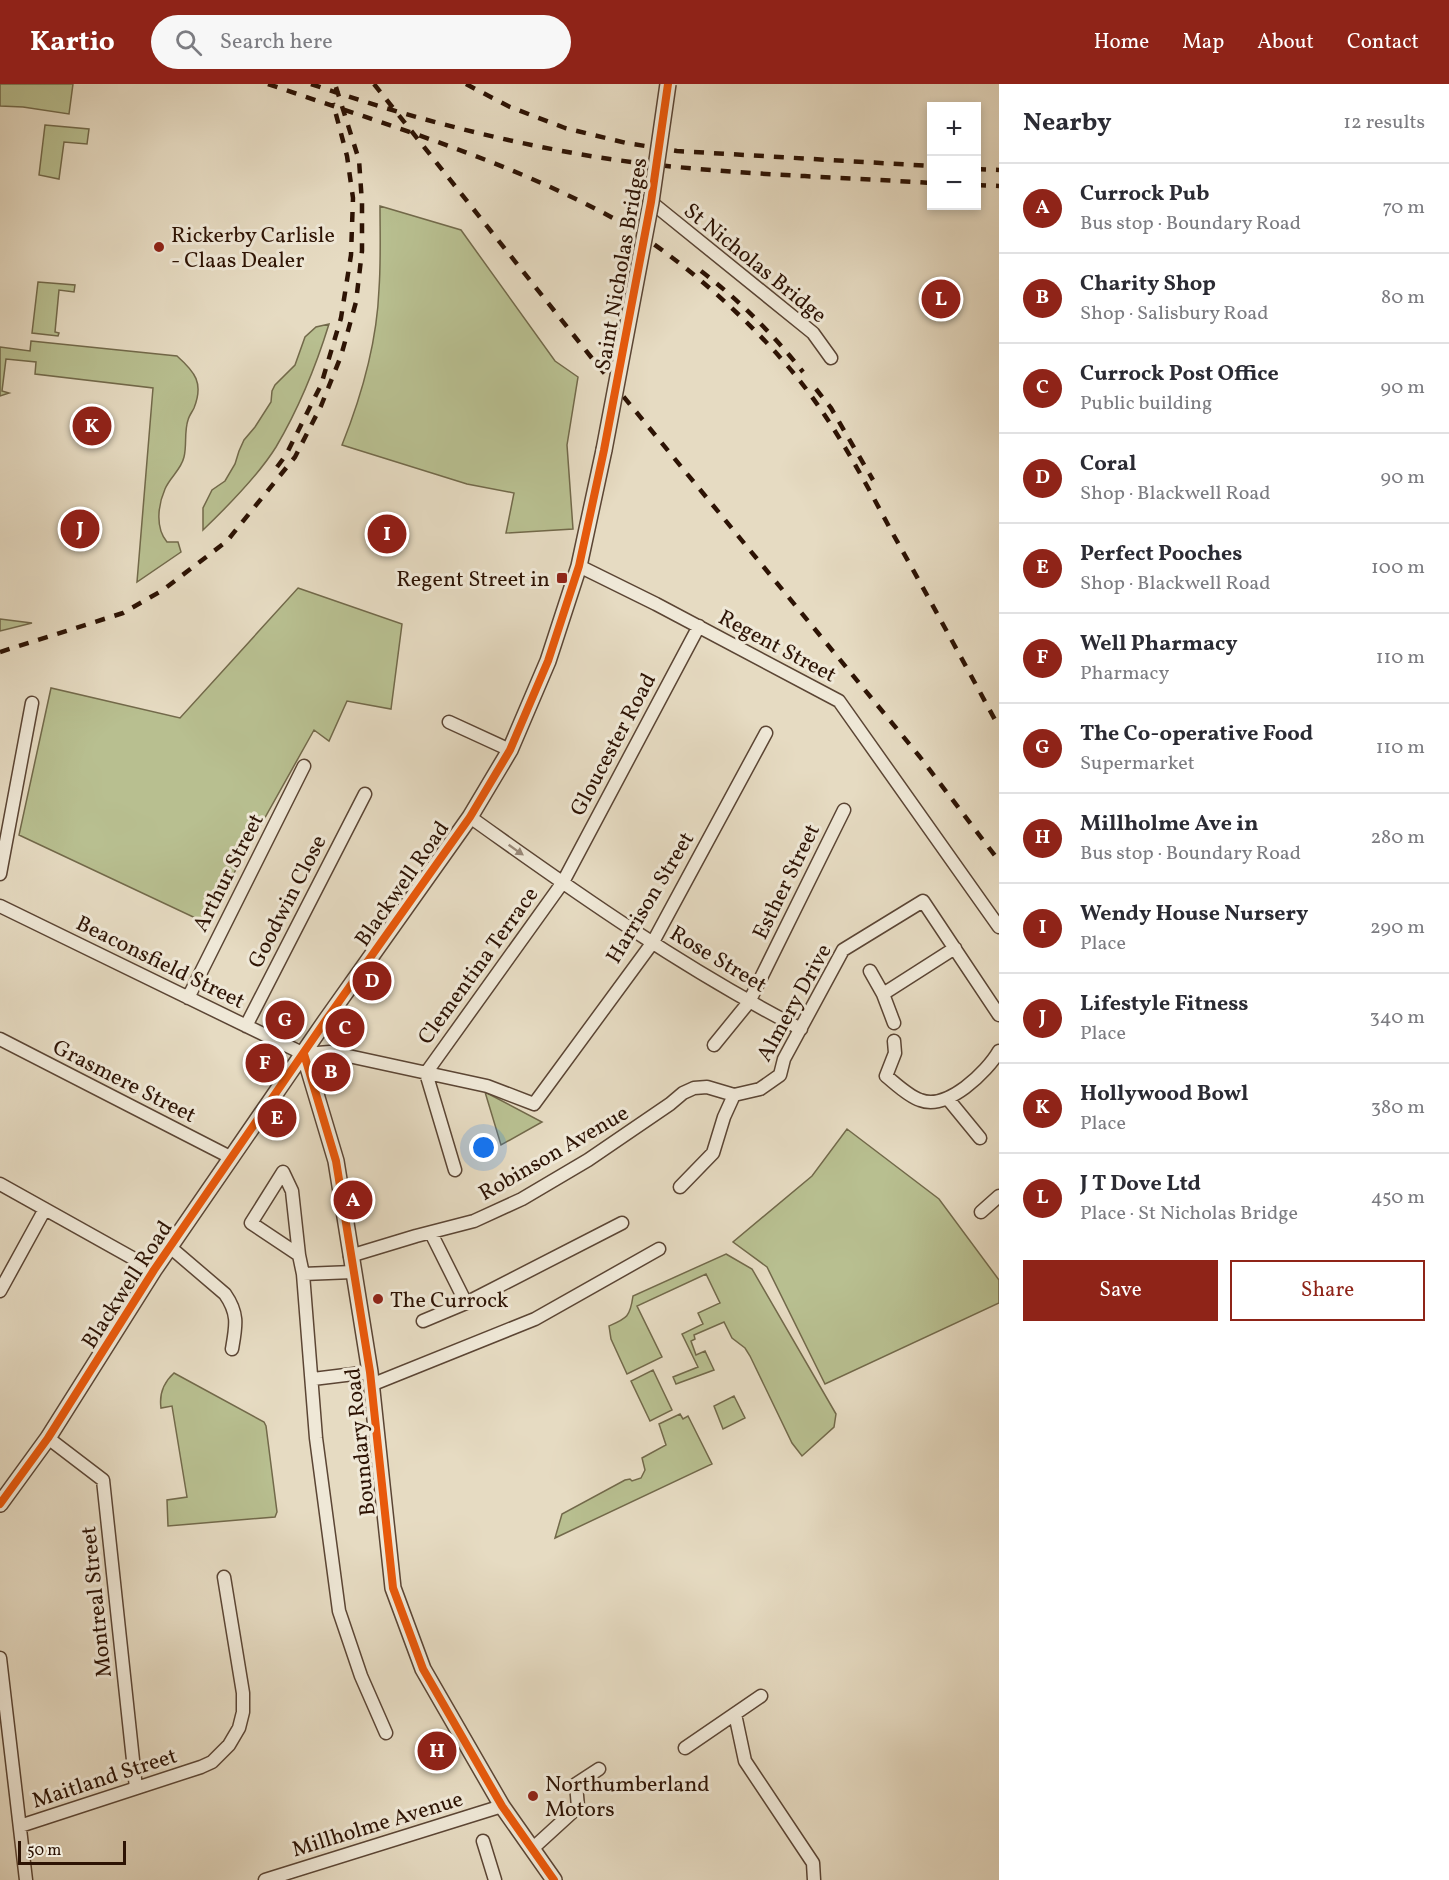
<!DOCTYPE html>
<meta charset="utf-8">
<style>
:root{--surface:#fff;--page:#f7f7f7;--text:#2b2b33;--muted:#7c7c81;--line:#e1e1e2;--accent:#8f2418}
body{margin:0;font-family:Vollkorn,serif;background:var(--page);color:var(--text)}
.controls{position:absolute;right:18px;top:18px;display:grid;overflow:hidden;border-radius:0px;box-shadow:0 3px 9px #0003}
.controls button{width:54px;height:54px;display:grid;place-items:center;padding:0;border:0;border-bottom:2px solid var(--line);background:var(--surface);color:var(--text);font:30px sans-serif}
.scale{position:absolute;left:18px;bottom:15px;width:108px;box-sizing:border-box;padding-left:6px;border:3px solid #2d1304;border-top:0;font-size:16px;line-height:21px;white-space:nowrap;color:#2d1304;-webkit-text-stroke:4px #efe8d7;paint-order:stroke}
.you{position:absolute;left:484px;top:1064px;width:21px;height:21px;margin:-15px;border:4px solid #fff;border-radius:50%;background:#1a73e8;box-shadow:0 0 0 9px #1a73e833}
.badge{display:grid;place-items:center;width:39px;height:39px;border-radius:50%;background:var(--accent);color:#fff;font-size:20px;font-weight:700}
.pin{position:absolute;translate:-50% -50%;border:3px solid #fff;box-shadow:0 2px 6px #0006}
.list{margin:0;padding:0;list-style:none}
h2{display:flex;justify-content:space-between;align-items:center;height:78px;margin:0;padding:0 24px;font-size:26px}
h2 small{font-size:20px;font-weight:400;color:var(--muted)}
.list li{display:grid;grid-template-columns:39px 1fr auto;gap:18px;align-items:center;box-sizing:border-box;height:90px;padding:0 24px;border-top:2px solid var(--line)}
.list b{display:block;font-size:22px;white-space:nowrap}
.list p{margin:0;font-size:20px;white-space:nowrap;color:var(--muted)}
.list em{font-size:20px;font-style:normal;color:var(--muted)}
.actions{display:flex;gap:12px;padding:18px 24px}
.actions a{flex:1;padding:14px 0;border:2px solid var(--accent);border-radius:0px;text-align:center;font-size:21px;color:var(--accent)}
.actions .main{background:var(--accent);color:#fff}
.icon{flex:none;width:33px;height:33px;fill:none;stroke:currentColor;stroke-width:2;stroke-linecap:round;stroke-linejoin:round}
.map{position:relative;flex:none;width:999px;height:1796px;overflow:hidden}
header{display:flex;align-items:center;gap:36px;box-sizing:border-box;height:84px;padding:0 30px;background:var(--accent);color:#fff}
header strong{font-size:28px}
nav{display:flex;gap:33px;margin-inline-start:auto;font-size:21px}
.search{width:420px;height:54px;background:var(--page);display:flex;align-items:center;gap:15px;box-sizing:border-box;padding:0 21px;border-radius:33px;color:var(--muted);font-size:22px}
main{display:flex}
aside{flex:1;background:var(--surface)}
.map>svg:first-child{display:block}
.green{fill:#b8bf90;stroke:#72694a;stroke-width:1.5}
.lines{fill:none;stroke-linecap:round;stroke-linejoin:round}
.minor-casing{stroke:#5b4534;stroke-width:15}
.tertiary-casing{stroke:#5b4534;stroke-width:18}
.minor{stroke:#efe8d7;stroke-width:12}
.tertiary{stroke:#efe8d7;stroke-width:15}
.rail{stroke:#2d1304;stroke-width:4.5;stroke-dasharray:10 10;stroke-linecap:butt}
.tertiary-bridge-casing{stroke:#5b4534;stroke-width:18;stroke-linecap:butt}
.tertiary-bridge{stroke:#efe8d7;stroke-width:15}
.cycleway-casing{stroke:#efe8d7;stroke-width:11}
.cycleway{stroke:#e8590c;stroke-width:8}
.oneway{fill:#988878}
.poi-dot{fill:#8f2418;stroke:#efe8d7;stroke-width:2}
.labels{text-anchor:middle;stroke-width:6;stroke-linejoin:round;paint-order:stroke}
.poi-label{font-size:22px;fill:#2d1304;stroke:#efe8d7;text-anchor:start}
.street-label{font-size:22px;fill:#2d1304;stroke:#efe8d7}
</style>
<header>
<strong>Kartio</strong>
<div class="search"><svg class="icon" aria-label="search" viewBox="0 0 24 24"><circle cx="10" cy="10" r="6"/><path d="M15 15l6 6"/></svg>Search here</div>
<nav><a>Home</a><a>Map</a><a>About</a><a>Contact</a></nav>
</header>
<main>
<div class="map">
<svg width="999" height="1796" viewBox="0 0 999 1796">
<rect width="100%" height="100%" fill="#e6dbc2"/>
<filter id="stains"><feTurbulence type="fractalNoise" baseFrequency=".00333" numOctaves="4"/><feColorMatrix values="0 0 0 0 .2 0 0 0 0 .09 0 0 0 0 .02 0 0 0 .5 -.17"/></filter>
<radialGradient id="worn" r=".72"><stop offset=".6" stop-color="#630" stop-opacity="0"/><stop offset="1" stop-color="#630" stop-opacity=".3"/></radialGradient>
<path class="green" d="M0,0H73L69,30L23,23L0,22Z
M45,41L89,45L87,60L64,58L59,95L39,91Z
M380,122L461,146L555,277L578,293L567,361L573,445L506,449L514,409L467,400L342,361C362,311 377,258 379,205C381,177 380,149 380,122Z
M38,198L75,201L74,208L59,206L55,248L59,249L58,252L32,249Z
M329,240C316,282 299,324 276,363C258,392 228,422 203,446V424L212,406L225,397L235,380L239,367L244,356L255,343L271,318L272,307L275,301L295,281L305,253L316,243Z
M31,257L177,272C195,288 204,299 194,324C192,328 189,332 188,336C184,348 187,361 184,373C181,386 170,393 165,405C158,421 155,444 167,458H178L181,468L137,498L153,304L35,290L36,278L6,275L2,307L9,309L0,312V263L30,267Z
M298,504L402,540L391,625L347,617L329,657L314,646L206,839L19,751L51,604L180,634Z
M0,535L32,539L0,547Z
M485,1008L542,1038L501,1061Z
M847,1045L939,1115L999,1196V1219L825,1300L767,1183L733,1158L812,1092Z
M726,1170L752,1185L836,1330L834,1343L802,1372L792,1359L750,1272L745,1264L732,1254L724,1238L694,1251L695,1255L691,1257L696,1271L705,1267L714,1286L676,1300L673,1293L698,1283L682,1250L703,1240L698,1229L720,1219L706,1190L637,1222L662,1273L627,1290L611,1255L609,1242C627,1234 630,1233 633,1212Z
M653,1286L672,1326L650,1337L631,1297Z
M174,1289L264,1338L266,1342L277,1428L275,1433L168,1442L167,1416L187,1413L172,1322L161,1324C159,1310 163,1299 174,1289Z
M734,1312L745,1334L723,1345L714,1322Z
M680,1330L683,1335L688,1332L712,1380L555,1454L562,1430L625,1396L630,1395L632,1397L641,1394L645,1386L642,1374L666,1361L659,1340Z"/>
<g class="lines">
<defs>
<path id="minor" d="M651,118L813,249L831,274
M579,482L656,520L839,617L999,843
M449,638L510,666
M470,733C576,809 684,885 801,945
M0,790L32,619
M0,822L304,970L330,968L487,1002L534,1020L653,858L766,649
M870,887L883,910L894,939
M883,910L955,864
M188,914L304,682
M246,942L365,710
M0,955L232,1074
M894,957L895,969L886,992C896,1000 908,1012 920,1016C947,1027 987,988 999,967
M714,961L749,918L844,726
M734,1011L760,1005L780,991L784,975L843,866L923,817L999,931
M948,1015L980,1054
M455,1086L426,989L563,798L699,542
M0,1100L154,1186
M680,1103L713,1069L724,1033L734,1011
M981,1128L999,1112
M431,1149L466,1219
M170,1163L225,1210C239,1230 236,1242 232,1265
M299,1171L292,1107L283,1088L251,1139L299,1171L303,1190L353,1188
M350,1172L416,1152L474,1137L522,1115L588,1076L670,1020L683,1009L694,1004L707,1003L734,1011
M303,1190L316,1354L339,1527L361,1592L386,1649
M0,1207L45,1125
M423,1237L466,1219L622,1139
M313,1295L370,1288
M371,1301L535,1235L659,1165
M48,1354L103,1396L136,1704
M0,1574L26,1796
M735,1630L745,1677L813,1779L814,1796
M685,1664L761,1612
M20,1742L201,1683L212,1678L229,1661L239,1644L243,1628V1609L224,1493
M483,1757L495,1796
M532,1765L578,1723L576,1700L599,1685
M265,1796L502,1722"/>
<path id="tertiary" d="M304,970L336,1077L370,1288L393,1504L423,1585L502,1722L554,1796
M0,1420L48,1354L154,1186L326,936L470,733L510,666L548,577L579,482L604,366"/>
</defs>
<use href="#minor" class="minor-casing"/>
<use href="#tertiary" class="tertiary-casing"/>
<use href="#minor" class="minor"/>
<use href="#tertiary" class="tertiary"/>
<path class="rail" d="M268,0C381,39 506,76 611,133C676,169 754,239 800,297C837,344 865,398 893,450C929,514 964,579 999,643
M311,0C404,32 499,57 596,73C707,90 820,92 932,99
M374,0L591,273L920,673L999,777
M466,0L510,23L565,44L626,59L677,67L932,82
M976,85L999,86
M976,101L999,102
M701,187C739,216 773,250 803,288
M816,305L831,324L873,396
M277,383L286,371L321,301L341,234L351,171L353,114L347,72L333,19
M0,568L123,529L163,506L227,457L295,373L321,322L341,272L356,218L362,167V119L359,76L335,0"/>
<defs>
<path id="tertiary-bridge" d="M604,366L651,118L668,0"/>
</defs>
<use href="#tertiary-bridge" class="tertiary-bridge-casing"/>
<use href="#tertiary-bridge" class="tertiary-bridge"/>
<defs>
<path id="cycleway" d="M304,970L336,1077L370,1288L393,1504L423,1585L502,1722L554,1796
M0,1420L48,1354L154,1186L326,936L470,733L510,666L548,577L579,482L604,366L651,118L668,0"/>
</defs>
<use href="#cycleway" class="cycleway-casing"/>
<use href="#cycleway" class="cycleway"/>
</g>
<defs><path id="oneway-solid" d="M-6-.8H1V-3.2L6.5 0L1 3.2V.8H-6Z" transform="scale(1.5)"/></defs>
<use class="oneway" href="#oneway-solid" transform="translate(516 766) rotate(35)"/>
<g class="poi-dot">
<circle cx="159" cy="163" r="6"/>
<rect x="556" y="488" width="12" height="12" rx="3"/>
<circle cx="378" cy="1215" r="6"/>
<circle cx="533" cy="1712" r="6"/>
</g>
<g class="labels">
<g class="poi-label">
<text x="171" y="158">Rickerby Carlisle<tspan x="171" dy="25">- Claas Dealer</tspan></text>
<text x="550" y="502" text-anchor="end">Regent Street in</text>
<text x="390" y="1223">The Currock</text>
<text x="545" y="1707">Northumberland<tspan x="545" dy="25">Motors</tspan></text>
</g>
<g class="street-label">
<text transform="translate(756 178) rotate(39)" y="8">St Nicholas Bridge</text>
<text transform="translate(620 180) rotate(-80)" y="8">Saint Nicholas Bridges</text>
<text transform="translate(778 561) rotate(28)" y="8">Regent Street</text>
<text transform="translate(612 660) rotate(-62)" y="8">Gloucester Road</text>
<text transform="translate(227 788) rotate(-63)" y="8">Arthur Street</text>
<text transform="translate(785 797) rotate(-64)" y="8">Esther Street</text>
<text transform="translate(401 799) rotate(-55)" y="8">Blackwell Road</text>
<text transform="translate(649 813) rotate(-59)" y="8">Harrison Street</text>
<text transform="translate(286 817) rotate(-63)" y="8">Goodwin Close</text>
<text transform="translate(719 874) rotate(31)" y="8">Rose Street</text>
<text transform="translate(161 877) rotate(26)" y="8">Beaconsfield Street</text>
<text transform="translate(477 881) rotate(-54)" y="8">Clementina Terrace</text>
<text transform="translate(793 918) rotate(-61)" y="8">Almery Drive</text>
<text transform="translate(125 996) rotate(27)" y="8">Grasmere Street</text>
<text transform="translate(553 1068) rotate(-30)" y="8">Robinson Avenue</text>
<text transform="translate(126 1200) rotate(-57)" y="8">Blackwell Road</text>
<text transform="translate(359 1358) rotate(-96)" y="8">Boundary Road</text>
<text transform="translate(95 1518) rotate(-96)" y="8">Montreal Street</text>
<text transform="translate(104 1693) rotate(-18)" y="8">Maitland Street</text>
<text transform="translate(377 1739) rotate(-17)" y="8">Millholme Avenue</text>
</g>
</g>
<rect width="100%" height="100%" filter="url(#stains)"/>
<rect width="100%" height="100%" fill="url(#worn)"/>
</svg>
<div class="controls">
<button>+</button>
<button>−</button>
</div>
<div class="scale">50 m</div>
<div class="you"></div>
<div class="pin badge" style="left:353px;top:1116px">A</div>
<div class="pin badge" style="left:331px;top:988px">B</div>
<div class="pin badge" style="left:345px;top:944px">C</div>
<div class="pin badge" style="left:372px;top:897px">D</div>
<div class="pin badge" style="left:277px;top:1034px">E</div>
<div class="pin badge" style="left:265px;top:979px">F</div>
<div class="pin badge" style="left:285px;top:936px">G</div>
<div class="pin badge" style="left:437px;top:1667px">H</div>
<div class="pin badge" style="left:387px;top:450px">I</div>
<div class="pin badge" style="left:80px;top:445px">J</div>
<div class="pin badge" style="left:92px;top:342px">K</div>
<div class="pin badge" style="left:941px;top:215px">L</div>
</div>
<aside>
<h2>Nearby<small>12 results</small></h2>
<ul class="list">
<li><span class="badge">A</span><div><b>Currock Pub</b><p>Bus stop · Boundary Road</p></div><em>70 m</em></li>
<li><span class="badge">B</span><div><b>Charity Shop</b><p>Shop · Salisbury Road</p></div><em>80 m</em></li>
<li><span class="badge">C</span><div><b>Currock Post Office</b><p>Public building</p></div><em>90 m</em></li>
<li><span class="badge">D</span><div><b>Coral</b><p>Shop · Blackwell Road</p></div><em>90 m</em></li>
<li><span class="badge">E</span><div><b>Perfect Pooches</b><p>Shop · Blackwell Road</p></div><em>100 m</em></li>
<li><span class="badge">F</span><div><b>Well Pharmacy</b><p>Pharmacy</p></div><em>110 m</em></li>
<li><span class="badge">G</span><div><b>The Co-operative Food</b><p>Supermarket</p></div><em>110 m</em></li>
<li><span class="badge">H</span><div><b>Millholme Ave in</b><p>Bus stop · Boundary Road</p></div><em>280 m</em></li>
<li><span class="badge">I</span><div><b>Wendy House Nursery</b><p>Place</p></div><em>290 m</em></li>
<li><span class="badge">J</span><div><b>Lifestyle Fitness</b><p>Place</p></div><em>340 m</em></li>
<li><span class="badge">K</span><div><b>Hollywood Bowl</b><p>Place</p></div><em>380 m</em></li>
<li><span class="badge">L</span><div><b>J T Dove Ltd</b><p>Place · St Nicholas Bridge</p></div><em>450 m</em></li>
</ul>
<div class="actions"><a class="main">Save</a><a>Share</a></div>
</aside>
</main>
